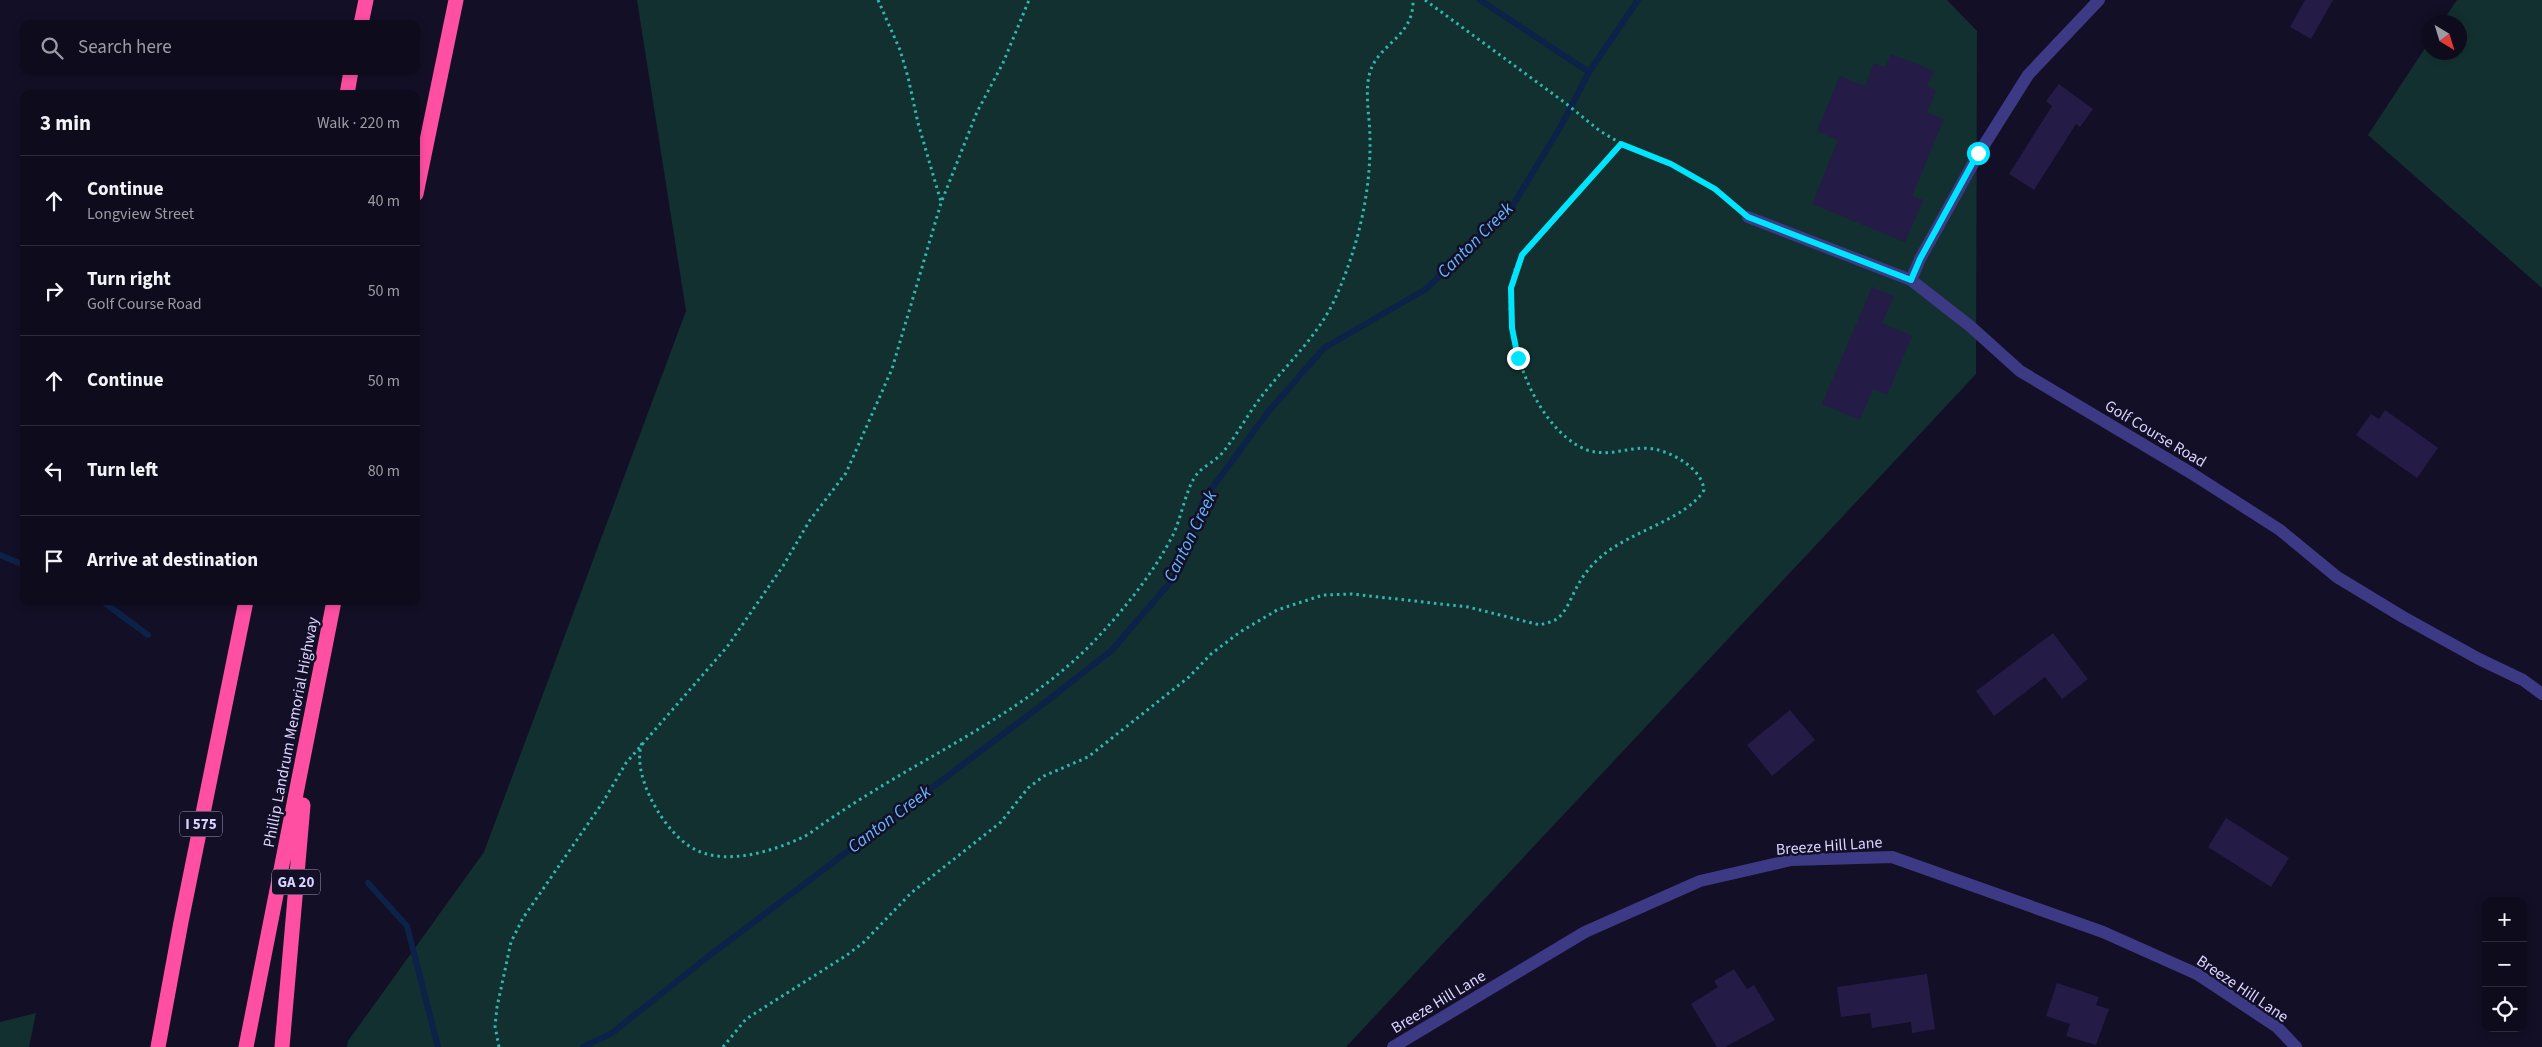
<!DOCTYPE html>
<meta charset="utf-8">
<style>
:root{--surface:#0e0b1c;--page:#1c1929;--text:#f1f3f6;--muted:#9b9ba3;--line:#2e2b3b}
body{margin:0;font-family:"Source Sans 3",sans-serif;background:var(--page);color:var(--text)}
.controls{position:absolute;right:15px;bottom:15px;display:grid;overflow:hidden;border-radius:10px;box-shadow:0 2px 8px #0003}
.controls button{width:45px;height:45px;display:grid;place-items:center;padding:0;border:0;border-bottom:1px solid var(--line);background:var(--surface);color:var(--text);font:25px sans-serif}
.compass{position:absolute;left:2422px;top:15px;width:45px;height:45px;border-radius:50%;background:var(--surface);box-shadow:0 2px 8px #0003;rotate:142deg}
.stop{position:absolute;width:15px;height:15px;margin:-11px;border:4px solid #00e5ff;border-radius:50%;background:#fff}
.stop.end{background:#00e5ff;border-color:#fff;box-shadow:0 1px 5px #0008}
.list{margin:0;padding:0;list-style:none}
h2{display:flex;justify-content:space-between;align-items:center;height:65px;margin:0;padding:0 20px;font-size:21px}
h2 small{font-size:16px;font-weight:400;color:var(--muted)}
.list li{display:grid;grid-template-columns:32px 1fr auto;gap:15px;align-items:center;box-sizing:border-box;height:90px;padding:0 20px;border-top:1px solid var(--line)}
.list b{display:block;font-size:19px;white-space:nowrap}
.list p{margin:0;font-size:16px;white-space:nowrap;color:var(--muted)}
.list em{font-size:16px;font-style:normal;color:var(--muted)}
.icon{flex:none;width:28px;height:28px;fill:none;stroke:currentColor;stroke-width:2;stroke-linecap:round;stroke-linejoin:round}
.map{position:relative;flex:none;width:2542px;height:1047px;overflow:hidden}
.search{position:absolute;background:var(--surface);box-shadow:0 2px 8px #0003;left:20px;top:20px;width:400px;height:55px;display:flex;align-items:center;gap:12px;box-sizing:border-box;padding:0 18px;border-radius:10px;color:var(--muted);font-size:19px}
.panel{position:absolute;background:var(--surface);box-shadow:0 2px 8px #0003;left:20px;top:90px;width:400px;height:515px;border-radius:10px}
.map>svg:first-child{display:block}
.green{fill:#12302f}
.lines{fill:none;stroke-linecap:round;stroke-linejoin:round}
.stream{stroke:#0c2248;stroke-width:6}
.building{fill:#241b47}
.path{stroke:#2fb8b0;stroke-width:3;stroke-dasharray:2.5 4;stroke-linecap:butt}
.street{stroke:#3d3a85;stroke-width:12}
.highway{stroke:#ff4fa3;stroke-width:15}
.route{stroke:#00e5ff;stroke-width:6}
.labels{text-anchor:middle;stroke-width:5;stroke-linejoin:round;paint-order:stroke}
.shield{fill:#130f26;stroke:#9e99be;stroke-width:1}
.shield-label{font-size:15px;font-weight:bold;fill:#d9d4ff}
.street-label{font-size:16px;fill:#d9d4ff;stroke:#130f26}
.water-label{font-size:18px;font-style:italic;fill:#62b6ff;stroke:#130f26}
</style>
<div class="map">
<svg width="2542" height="1047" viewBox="0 0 2542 1047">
<rect width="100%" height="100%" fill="#130f26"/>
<path class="green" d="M637,0H1947L1977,31L1976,374L1346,1047H347L348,1041L484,852L686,311Z
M2457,0H2542V288L2368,135L2429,42L2430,52H2460V22H2442Z
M36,1013L29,1047H0V1022Z"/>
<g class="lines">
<path class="stream" d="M1480,0L1589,72
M0,555L24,565
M102,601L148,635
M368,883L407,926L438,1047
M583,1047L612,1033L705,959L1047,701L1112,650L1174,578L1204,499L1268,412L1324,348L1426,289L1513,205L1561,126L1589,72L1638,0"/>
</g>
<path class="building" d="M2305,0H2333L2311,39L2290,27Z
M1891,54L1934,71L1927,86L1936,90L1927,113L1944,119L1912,196L1923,200L1905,242L1812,204L1838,140L1817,131L1840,76L1865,86L1874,63L1885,67Z
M2059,84L2093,109L2080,127L2076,124L2034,190L2009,174L2052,106L2046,101Z
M1872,287L1894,296L1882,323L1912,336L1887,395L1873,389L1860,420L1822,404Z
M2385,410L2438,448L2417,478L2356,435L2371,414L2379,419Z
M2053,633L2088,679L2062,699L2045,677L1994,716L1976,691Z
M1790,710L1815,740L1772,776L1747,745Z
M2226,818L2289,858L2271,887L2208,847Z
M1734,969L1747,989L1754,985L1775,1020L1725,1047H1717L1691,1004L1718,987L1714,981Z
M1927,974L1935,1029L1912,1033L1911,1022L1872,1028L1870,1013L1841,1017L1837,987Z
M2057,983L2099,997L2096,1005L2109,1009L2096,1045L2066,1036L2070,1024L2046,1016Z"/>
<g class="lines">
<path class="path" d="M878,0L900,50L908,77L918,123L941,202
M1425,0L1564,102L1600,131L1625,146L1671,164L1715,189L1736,207
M642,743C630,775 666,836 696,850C726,865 770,852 799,839C809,835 818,827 827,821C842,811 857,801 872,792C948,745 1037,703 1098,637C1126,607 1154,572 1173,535C1181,519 1187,484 1198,473C1205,465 1216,461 1223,452C1237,435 1248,414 1261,397C1285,366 1317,337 1334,301C1357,251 1371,194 1370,139C1370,117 1364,93 1370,72C1379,43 1414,37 1413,0
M499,1047L495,1026L497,1007L511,942L523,918L603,802L626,763L727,647L783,566L810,520L846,473L892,369L941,203L977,112L1003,63L1029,0
M723,1047L746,1019L847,955L864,942L911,893L1001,822L1028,788L1044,776L1088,757L1189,677L1211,654L1240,632L1277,610L1323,595L1352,594L1468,607L1540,625C1546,623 1553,622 1558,618C1567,611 1572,595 1578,585C1584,574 1592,564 1602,556C1629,532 1687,519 1704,490C1702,469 1674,453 1654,449C1631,445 1610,458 1587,450C1529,428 1489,306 1522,255C1528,244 1539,235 1547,226C1571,198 1596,171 1621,145"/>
<path class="street" d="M1748,217L1911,280L1970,326L2020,371L2191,473L2280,530L2337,577L2403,617L2479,659L2523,680L2542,694
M1911,280L1920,259L1979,153L2028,75L2099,0
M1393,1047L1585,932L1700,881L1791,860L1892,857L2103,932L2197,974L2277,1027L2296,1047"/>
<path class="highway" d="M361,24L366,0
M347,94L351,71
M416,194L456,0
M158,1047L181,922L246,601
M246,1047L334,601
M282,1047L303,805"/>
</g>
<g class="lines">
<path class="route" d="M1518,358L1512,328L1511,288L1522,255L1621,144L1671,164L1715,189L1748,217L1911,280L1920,259L1978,153"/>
</g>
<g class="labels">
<g class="shield">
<rect x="180" y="811.5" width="42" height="25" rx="4"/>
<rect x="272" y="869.5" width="48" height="25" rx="4"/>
</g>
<g class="shield-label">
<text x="201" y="829">I 575</text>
<text x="296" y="887">GA 20</text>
</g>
<g class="street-label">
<text transform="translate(2156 433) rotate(31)" y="6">Golf Course Road</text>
<text transform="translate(290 732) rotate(-79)" y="6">Phillip Landrum Memorial Highway</text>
<text transform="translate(1829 845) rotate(-4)" y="6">Breeze Hill Lane</text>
<text transform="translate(2243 988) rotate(34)" y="6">Breeze Hill Lane</text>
<text transform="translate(1438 1001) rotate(-31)" y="6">Breeze Hill Lane</text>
</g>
<g class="water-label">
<text transform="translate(1475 240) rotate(-45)" y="6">Canton Creek</text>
<text transform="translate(1190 536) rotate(-64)" y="6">Canton Creek</text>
<text transform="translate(889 819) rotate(-37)" y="6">Canton Creek</text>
</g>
</g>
</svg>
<div class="controls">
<button>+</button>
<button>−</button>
<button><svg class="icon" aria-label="locate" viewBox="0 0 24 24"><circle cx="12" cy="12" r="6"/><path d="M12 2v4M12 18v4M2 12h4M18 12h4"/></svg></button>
</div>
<svg class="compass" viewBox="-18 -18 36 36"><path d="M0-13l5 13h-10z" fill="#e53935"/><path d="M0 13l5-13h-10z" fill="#9b9ba3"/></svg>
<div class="stop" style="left:1978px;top:153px"></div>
<div class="stop end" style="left:1518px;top:358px"></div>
<div class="search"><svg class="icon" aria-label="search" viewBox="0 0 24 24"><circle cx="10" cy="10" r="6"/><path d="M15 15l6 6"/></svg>Search here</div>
<section class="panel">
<h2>3 min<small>Walk · 220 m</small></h2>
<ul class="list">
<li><svg class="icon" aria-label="ahead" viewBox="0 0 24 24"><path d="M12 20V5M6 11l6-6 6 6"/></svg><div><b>Continue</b><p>Longview Street</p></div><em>40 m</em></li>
<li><svg class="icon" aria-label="right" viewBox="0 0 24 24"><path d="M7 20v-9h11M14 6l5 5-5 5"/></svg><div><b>Turn right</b><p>Golf Course Road</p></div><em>50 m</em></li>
<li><svg class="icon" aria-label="ahead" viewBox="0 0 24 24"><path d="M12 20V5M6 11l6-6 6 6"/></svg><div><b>Continue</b></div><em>50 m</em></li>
<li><svg class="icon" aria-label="left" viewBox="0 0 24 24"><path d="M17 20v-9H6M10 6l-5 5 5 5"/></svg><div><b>Turn left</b></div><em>80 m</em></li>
<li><svg class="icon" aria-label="arrive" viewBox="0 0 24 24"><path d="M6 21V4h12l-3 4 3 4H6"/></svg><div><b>Arrive at destination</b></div></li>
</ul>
</section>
</div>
